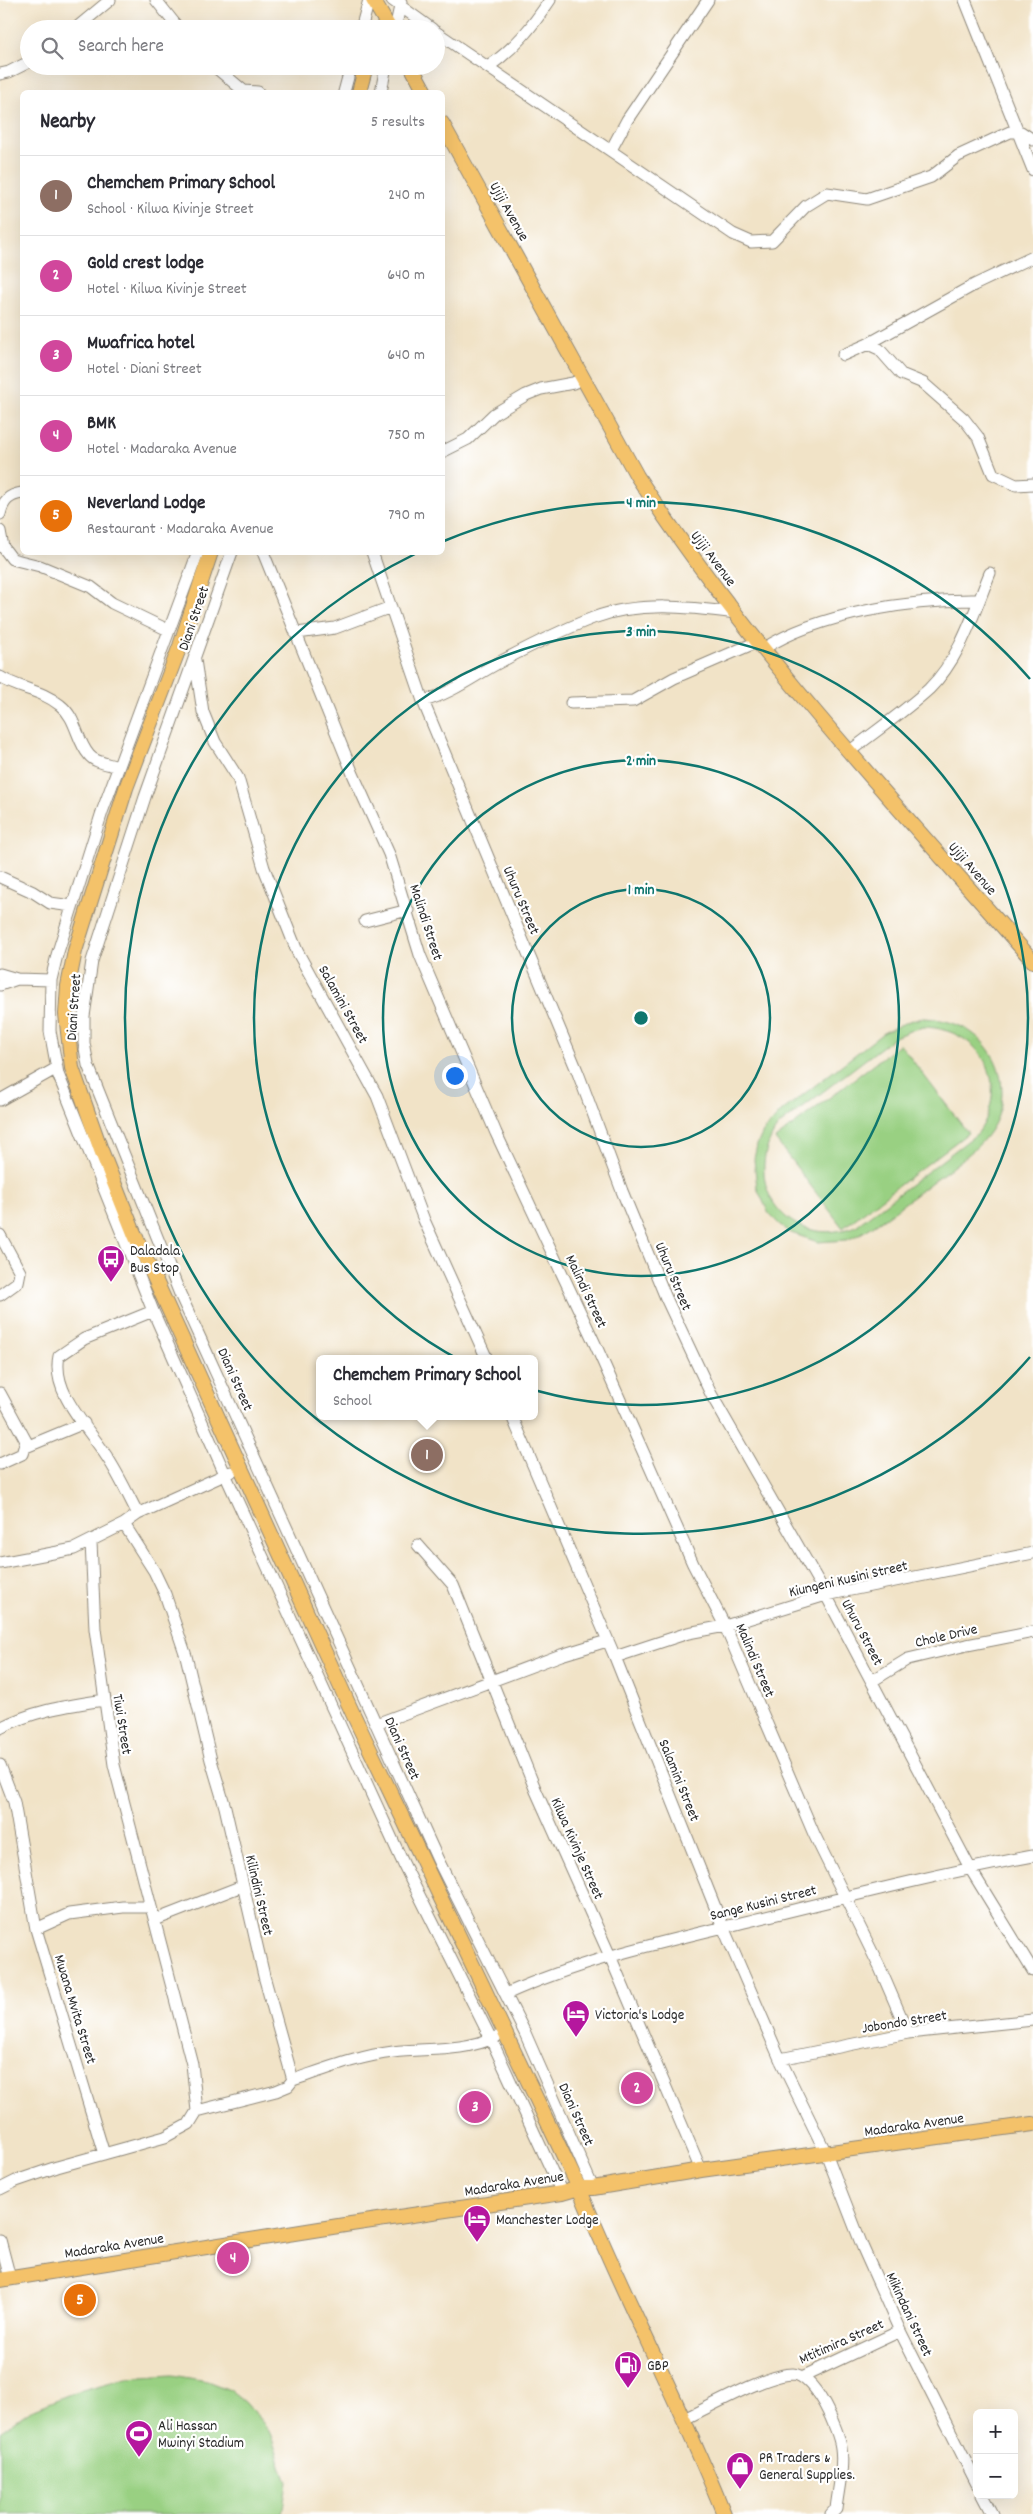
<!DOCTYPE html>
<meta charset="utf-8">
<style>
:root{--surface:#fff;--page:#f7f7f7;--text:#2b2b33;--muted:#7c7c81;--line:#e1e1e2;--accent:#2563eb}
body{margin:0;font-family:Dekko,sans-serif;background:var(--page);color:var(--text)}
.controls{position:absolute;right:15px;bottom:15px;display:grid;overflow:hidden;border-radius:8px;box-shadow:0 5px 20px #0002}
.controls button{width:45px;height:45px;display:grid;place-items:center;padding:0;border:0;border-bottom:1px solid var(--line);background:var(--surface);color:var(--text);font:25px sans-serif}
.you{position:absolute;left:454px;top:1075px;width:18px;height:18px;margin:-12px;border:4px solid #fff;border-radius:50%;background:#1a73e8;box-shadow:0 0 0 8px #1a73e833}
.badge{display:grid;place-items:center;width:32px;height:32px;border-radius:50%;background:var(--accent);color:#fff;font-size:16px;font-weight:700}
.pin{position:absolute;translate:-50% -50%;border:2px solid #fff;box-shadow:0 1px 5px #0006}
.popup{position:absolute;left:316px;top:1355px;width:222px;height:65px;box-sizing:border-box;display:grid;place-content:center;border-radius:8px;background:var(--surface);filter:drop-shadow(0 1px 4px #0005);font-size:16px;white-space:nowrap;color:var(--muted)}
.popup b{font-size:19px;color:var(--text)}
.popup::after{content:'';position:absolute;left:50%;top:100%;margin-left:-10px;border:10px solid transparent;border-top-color:var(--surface)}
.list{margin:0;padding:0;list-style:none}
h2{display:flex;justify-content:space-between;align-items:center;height:65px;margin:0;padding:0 20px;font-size:21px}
h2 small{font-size:16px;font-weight:400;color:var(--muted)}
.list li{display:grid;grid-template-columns:32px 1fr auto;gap:15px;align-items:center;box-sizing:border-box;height:80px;padding:0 20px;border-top:1px solid var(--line)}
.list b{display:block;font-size:19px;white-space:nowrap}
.list p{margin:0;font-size:16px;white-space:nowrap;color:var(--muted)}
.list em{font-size:16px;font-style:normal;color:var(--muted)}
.icon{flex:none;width:28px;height:28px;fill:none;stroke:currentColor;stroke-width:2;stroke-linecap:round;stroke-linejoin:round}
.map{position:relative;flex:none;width:1033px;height:2514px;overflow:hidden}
.search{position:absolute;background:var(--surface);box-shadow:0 5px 20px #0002;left:20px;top:20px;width:425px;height:55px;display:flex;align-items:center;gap:12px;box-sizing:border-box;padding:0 18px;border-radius:28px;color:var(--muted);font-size:19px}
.panel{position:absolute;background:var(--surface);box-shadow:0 5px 20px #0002;left:20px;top:90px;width:425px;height:465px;border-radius:8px}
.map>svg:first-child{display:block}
.grass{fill:#99d082;stroke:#627e56;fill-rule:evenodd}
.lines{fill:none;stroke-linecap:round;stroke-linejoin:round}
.minor-casing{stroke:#8e8779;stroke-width:13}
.major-casing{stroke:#8e8779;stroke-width:16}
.minor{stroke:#fff;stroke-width:11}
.major{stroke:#f4c26a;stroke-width:14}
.ring{fill:none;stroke:#0f766e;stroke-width:2.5}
.labels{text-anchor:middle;stroke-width:4.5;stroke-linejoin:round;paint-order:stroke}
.street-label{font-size:15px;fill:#2b2b2b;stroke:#fff}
.poi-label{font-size:15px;fill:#2b2b2b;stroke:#fff;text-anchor:start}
.centre{fill:#0f766e;stroke:#fff;stroke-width:2.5}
.ring-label{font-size:15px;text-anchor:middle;font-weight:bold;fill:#0f766e;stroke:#fff;stroke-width:4.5;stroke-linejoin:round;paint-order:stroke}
</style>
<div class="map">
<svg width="1033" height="2514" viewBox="0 0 1033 2514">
<rect width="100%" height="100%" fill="#fff"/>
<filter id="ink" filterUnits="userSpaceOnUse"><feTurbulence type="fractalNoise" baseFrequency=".02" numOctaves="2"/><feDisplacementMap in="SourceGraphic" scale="10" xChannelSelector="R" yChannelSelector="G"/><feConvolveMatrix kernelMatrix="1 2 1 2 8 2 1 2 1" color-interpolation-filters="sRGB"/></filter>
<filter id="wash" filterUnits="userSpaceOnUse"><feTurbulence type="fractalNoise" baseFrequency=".0096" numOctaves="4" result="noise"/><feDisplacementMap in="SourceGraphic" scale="20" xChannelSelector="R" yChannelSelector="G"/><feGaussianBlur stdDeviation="1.12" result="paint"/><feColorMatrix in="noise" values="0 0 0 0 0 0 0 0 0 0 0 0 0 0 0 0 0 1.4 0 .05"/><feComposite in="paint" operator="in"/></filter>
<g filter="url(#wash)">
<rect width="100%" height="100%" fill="#f1e3c7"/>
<path class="grass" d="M923,1018C951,1019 976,1029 991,1053C999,1065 1002,1079 1002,1094C1001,1139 960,1160 928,1185C906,1202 884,1220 860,1234L847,1240L818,1242L791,1233L779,1224L769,1214L757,1188L754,1159L757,1145L763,1132L782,1111L883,1033L909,1021ZM924,1027C982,1029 1012,1084 978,1133L856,1226C789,1252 738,1184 778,1126L895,1037L912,1030Z
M900,1044L968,1133L843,1228L775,1139Z
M172,2375L207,2381L230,2390L245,2402L269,2430L287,2483L282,2514H0V2432L31,2410L75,2392L126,2378Z"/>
</g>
<g filter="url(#ink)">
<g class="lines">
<defs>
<path id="minor" d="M156,0L179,29
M392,0L432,29
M965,0L1033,170
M75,29L110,0
M361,29L369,0
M395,29L401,2
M436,32L733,234L751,242L772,241L806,206L827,193L867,199L931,177L958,156L1010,132H1021L1033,140
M214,66L245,92
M488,67C515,48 532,27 550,0
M0,74L9,72L29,62
M243,91L258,92
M344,92L351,66
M381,92L386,66
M611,150L627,120L708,0
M868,344L879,349L901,374L923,383L964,419L978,437L993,474L1016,485L1033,484
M843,355L868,344L974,285L1033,257
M442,452L468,439L494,414L526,395L541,389L573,383L582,379
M0,514C3,501 9,495 22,493
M0,531L3,547L12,559L40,566L91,587L112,603L168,630
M198,552L102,812L57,955L51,980L50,1031L58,1074L153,1311L225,1474L404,1865L491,2039L562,2193
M232,552L145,797L92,961L84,1016V1043L88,1065L180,1294L438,1860L525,2033L593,2188
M263,552L353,774L389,854L420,955L496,1133L596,1346L693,1564L725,1626L814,1834L880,1968L908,2033
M372,552L423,701L578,1073L622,1191L666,1298L711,1394L826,1595L970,1868L1033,1971
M297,633L335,628L391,607
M763,649C819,613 913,599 979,600
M195,660L203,712L215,742L238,778L264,868L297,951L377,1096L424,1220L487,1359
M0,677C19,689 42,690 60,705C77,718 76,740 89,755C95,763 110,764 118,767
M423,701C451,694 475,675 500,662C530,646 562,630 593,618C639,601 689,607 736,613
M571,703L633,701L674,678L757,642
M850,751C876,731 905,711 929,689C960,659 974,612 990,573
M0,877L33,892L50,903L72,906
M365,921L408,910
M0,974L17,979L51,980
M0,985L17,979
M0,1100L57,1068
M0,1235L20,1272L18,1282L0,1295
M0,1393L26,1441L22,1454L0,1464
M512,1416L615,1657L723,1927L780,2059L826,2153L863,2248L900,2331L977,2484
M26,1447L84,1423
M138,1514C128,1495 119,1475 107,1457C89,1428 51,1393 59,1356L84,1339L153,1311
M91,1542L95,1629L114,1765L192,2064L197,2111
M418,1545L453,1585L536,1791L610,1956L701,2170
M0,1563L74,1549L124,1524L138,1514L231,1472
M615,1657L688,1633L725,1626L826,1595L1033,1553
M872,1681L908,1659L967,1645L1033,1632
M376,1724L561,1655L607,1641
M0,1728C35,1710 66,1706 104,1700
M0,1765L14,1802L36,1929L104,2154
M155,1920L242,1886
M36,1929L69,1914L123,1907H151
M506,1994C583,1959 667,1941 749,1921C843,1898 937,1874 1033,1856
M780,2059L908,2033L1033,2020
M293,2080C326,2069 359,2056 393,2052C428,2048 462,2052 496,2037
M0,2189L16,2181L57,2167L165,2137L189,2124L197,2111L276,2091L288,2086L293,2080L264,1976L225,1807L211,1760L186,1656L165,1594L154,1571L124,1524
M0,2240L10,2278
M802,2377L900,2331
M684,2419C710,2407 767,2374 793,2374C815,2375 839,2430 841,2448C844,2468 838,2490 836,2509L831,2514
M982,2495L992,2514"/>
<path id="major" d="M373,0L390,29
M411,66L425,92
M359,92L366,66
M442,123L637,476C751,651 896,804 1033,961
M211,552L180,646L126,788L75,951L68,986L66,1014L72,1068L101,1150L134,1233L353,1714L579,2188C624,2298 680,2403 724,2514
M0,2280L351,2224L562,2193L579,2188H593L701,2170L1033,2124"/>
</defs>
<use href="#minor" class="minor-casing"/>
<use href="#major" class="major-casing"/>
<use href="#minor" class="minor"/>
<use href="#major" class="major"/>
</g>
</g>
<g class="ring">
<circle cx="641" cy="1018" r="129"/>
<circle cx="641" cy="1018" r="258"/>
<circle cx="641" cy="1018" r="387"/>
<path d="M1030 1357A516 516 0 1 1 415 554M444 541A516 516 0 0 1 1030 679"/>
</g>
<defs>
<symbol id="bus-pin" viewBox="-11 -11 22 30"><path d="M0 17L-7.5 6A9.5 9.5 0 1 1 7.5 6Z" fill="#b5179e" stroke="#fff"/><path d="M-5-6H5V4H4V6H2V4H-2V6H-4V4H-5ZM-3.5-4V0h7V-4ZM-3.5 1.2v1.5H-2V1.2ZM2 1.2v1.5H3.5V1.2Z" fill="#fff"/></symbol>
<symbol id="hotel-pin" viewBox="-11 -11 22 30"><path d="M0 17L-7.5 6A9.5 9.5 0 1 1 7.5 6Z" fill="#b5179e" stroke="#fff"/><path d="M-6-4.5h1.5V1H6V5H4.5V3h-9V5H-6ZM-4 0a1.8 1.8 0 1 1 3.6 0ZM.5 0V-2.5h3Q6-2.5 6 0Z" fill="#fff"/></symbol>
<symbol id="fuel-pin" viewBox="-11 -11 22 30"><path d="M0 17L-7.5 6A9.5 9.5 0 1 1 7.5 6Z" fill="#b5179e" stroke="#fff"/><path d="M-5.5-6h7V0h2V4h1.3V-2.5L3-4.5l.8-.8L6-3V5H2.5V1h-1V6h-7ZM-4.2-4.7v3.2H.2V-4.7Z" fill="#fff"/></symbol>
<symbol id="stadium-pin" viewBox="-11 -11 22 30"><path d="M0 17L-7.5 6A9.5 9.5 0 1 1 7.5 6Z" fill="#b5179e" stroke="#fff"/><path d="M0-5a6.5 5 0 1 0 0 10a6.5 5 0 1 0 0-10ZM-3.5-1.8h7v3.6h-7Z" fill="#fff"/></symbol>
<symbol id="shop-pin" viewBox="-11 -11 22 30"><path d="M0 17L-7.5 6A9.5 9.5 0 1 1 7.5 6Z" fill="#b5179e" stroke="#fff"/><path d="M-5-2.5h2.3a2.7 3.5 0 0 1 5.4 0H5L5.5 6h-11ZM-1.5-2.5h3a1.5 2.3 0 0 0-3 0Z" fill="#fff"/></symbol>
</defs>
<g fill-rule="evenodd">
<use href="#bus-pin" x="95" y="1243" width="32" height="43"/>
<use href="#hotel-pin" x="560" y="1998" width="32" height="43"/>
<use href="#hotel-pin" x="461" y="2203" width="32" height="43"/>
<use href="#fuel-pin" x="612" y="2349" width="32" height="43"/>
<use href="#stadium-pin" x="123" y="2418" width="32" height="43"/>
<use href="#shop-pin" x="724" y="2450" width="32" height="43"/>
</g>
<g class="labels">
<g class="street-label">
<text transform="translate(510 211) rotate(61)" y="5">Ujiji Avenue</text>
<text transform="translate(714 558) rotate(53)" y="5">Ujiji Avenue</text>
<text transform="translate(193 618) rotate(-71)" y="5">Diani Street</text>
<text transform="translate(973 868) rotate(49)" y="5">Ujiji Avenue</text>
<text transform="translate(522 900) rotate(67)" y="5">Uhuru Street</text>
<text transform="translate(427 922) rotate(72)" y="5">Malindi Street</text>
<text transform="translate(344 1004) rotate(61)" y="5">Salamini Street</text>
<text transform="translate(73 1007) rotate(-86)" y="5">Diani Street</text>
<text transform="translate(674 1276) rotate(67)" y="5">Uhuru Street</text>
<text transform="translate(587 1291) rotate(65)" y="5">Malindi Street</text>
<text transform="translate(236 1379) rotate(66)" y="5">Diani Street</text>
<text transform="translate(848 1578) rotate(-13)" y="5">Kiungeni Kusini Street</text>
<text transform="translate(863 1632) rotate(62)" y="5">Uhuru Street</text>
<text transform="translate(946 1635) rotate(-13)" y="5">Chole Drive</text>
<text transform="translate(756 1660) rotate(67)" y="5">Malindi Street</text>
<text transform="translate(123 1724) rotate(81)" y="5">Tiwi Street</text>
<text transform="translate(403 1748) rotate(66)" y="5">Diani Street</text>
<text transform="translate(680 1780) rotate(68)" y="5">Salamini Street</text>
<text transform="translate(578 1848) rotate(66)" y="5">Kilwa Kivinje Street</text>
<text transform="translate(260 1895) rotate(77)" y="5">Kilindini Street</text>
<text transform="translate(763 1902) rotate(-14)" y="5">Sange Kusini Street</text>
<text transform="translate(76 2009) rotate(73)" y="5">Mwana Mvita Street</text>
<text transform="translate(904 2021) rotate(-9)" y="5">Jobondo Street</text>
<text transform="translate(577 2114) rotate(66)" y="5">Diani Street</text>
<text transform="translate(914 2124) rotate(-8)" y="5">Madaraka Avenue</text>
<text transform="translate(514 2183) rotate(-9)" y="5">Madaraka Avenue</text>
<text transform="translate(114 2245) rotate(-9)" y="5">Madaraka Avenue</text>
<text transform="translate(910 2314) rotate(65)" y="5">Mikindani Street</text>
<text transform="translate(841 2341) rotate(-24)" y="5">Mtitimira Street</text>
</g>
<g class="poi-label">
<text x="130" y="1255">Daladala<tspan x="130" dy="17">Bus Stop</tspan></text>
<text x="595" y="2019">Victoria's Lodge</text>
<text x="496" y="2224">Manchester Lodge</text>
<text x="647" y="2370">GBP</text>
<text x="158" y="2430">Ali Hassan<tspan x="158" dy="17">Mwinyi Stadium</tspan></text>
<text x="759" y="2462">PR Traders &amp;<tspan x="759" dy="17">General Supplies.</tspan></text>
</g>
</g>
<circle cx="641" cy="1018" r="8" class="centre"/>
<g class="ring-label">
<text x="641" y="507">4 min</text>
<text x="641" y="636">3 min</text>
<text x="641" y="765">2 min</text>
<text x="641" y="894">1 min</text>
</g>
</svg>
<div class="controls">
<button>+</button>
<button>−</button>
</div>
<div class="you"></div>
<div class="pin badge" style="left:427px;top:1455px;background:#8d6e63">1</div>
<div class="popup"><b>Chemchem Primary School</b>School</div>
<div class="pin badge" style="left:637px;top:2088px;background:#d1479c">2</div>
<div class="pin badge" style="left:475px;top:2107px;background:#d1479c">3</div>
<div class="pin badge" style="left:233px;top:2258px;background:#d1479c">4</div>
<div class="pin badge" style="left:80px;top:2300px;background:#e8710a">5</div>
<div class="search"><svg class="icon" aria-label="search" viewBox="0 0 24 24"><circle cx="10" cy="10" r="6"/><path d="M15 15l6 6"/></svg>Search here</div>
<section class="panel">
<h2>Nearby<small>5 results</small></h2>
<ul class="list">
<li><span class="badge" style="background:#8d6e63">1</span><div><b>Chemchem Primary School</b><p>School · Kilwa Kivinje Street</p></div><em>240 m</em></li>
<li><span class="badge" style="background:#d1479c">2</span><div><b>Gold crest lodge</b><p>Hotel · Kilwa Kivinje Street</p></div><em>640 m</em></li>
<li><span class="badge" style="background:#d1479c">3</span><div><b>Mwafrica hotel</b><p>Hotel · Diani Street</p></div><em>640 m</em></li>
<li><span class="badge" style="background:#d1479c">4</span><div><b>BMK</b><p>Hotel · Madaraka Avenue</p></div><em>750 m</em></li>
<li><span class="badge" style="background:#e8710a">5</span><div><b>Neverland Lodge</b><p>Restaurant · Madaraka Avenue</p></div><em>790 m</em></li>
</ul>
</section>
</div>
